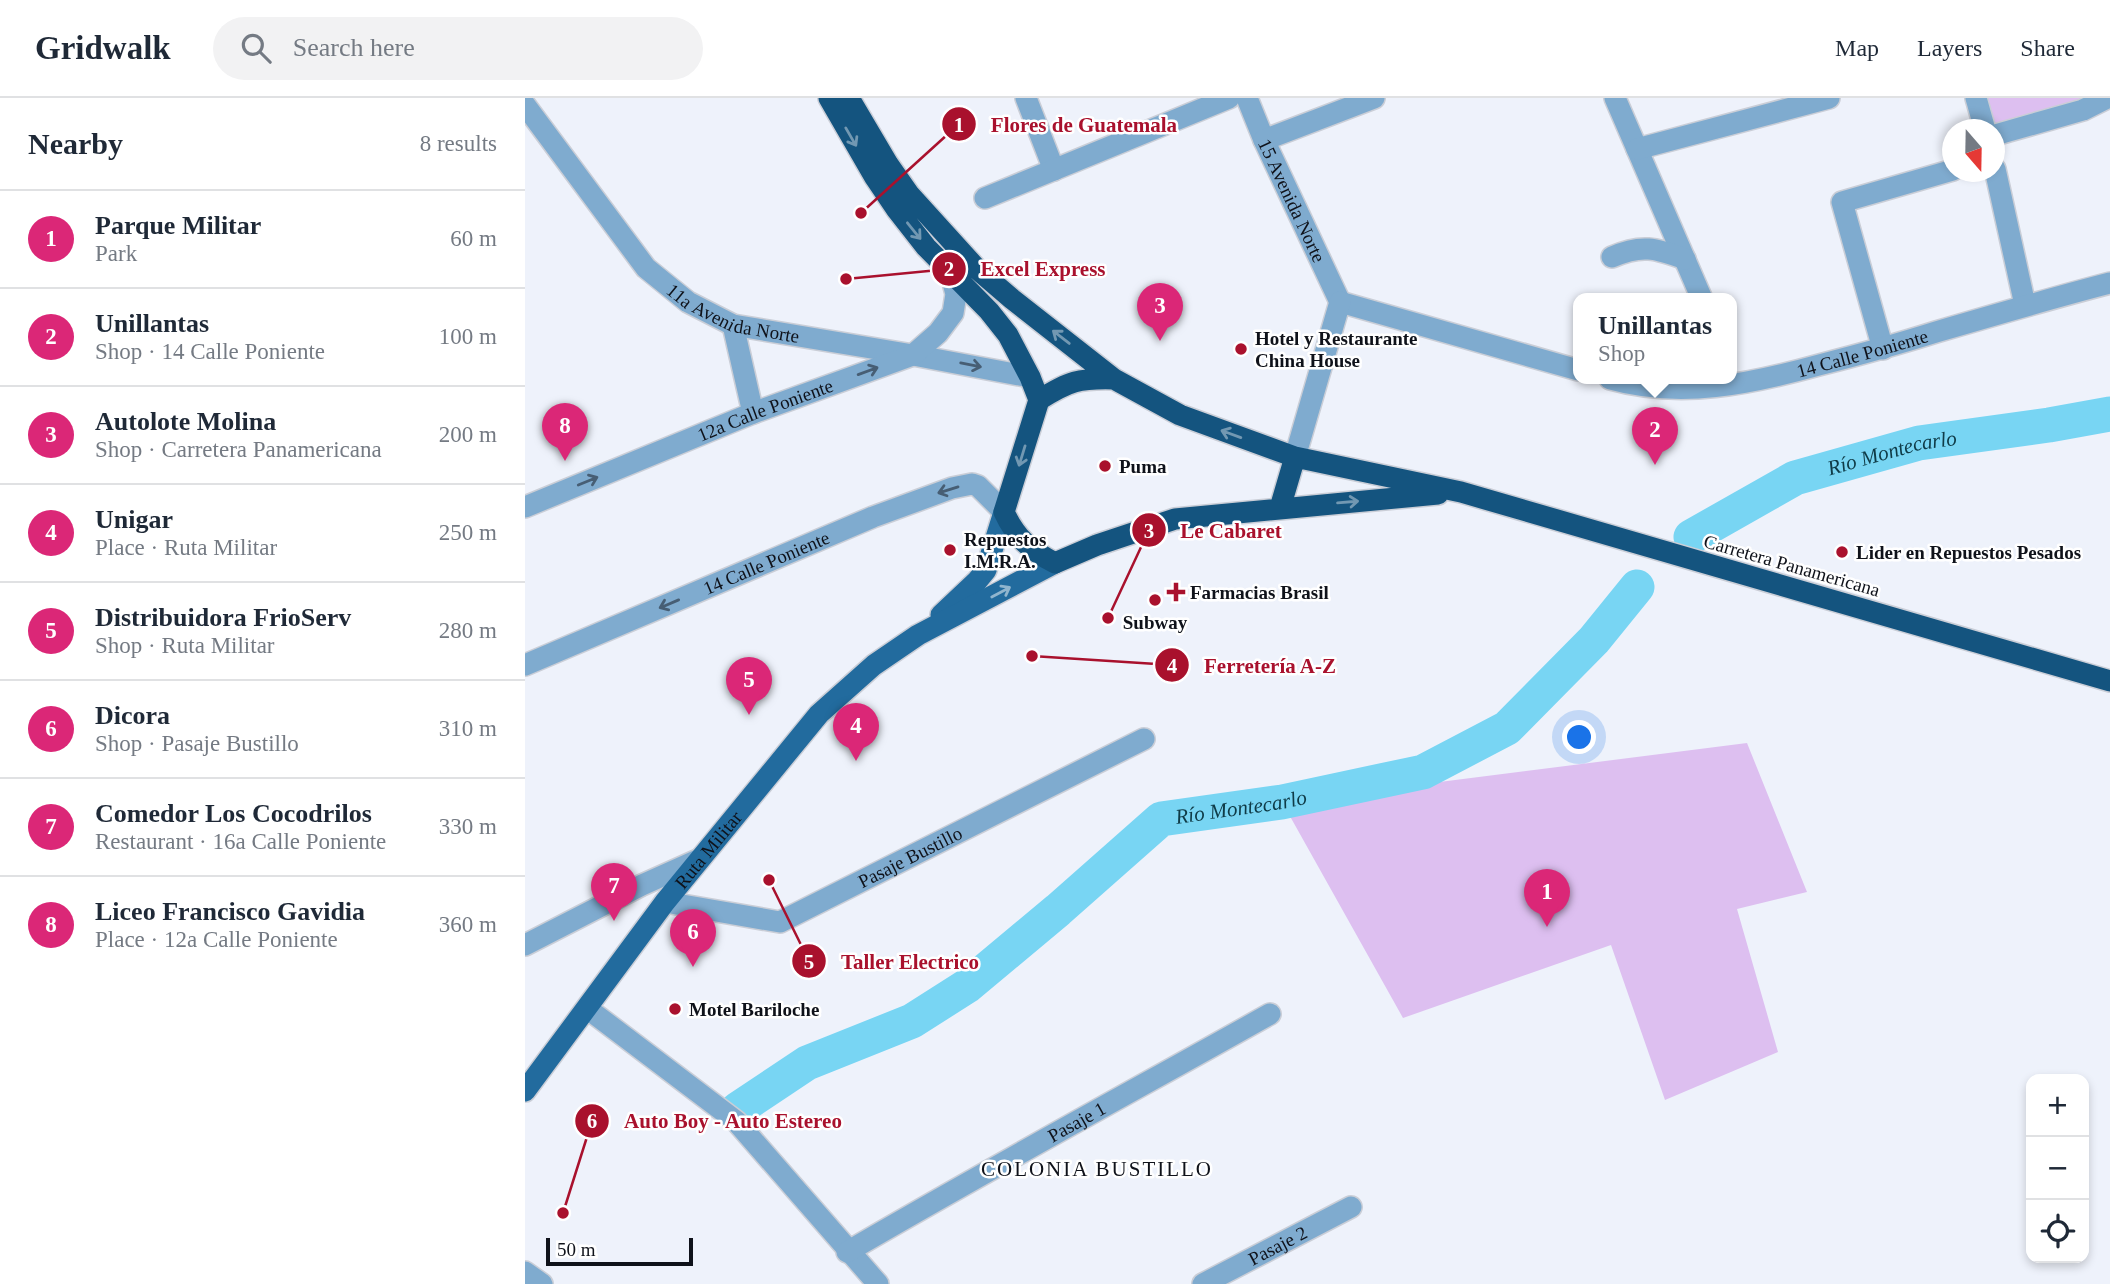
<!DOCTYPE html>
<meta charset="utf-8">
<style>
:root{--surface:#fff;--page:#f2f2f3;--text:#1f2937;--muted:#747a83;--line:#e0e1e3;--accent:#db2777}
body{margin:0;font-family:Georgia,serif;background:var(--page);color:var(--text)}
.controls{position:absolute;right:21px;bottom:21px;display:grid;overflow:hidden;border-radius:14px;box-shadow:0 4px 10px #0003}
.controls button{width:63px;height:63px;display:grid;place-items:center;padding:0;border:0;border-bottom:2px solid var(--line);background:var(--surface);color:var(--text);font:35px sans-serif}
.compass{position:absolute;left:1417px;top:21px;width:63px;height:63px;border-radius:50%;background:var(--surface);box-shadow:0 4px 10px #0003;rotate:160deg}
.scale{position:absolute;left:21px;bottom:18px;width:147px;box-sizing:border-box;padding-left:7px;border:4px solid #0f121a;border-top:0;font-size:19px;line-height:24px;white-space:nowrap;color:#0f121a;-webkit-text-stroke:5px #fff;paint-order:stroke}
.you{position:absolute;left:1055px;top:640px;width:24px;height:24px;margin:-18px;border:5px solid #fff;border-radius:50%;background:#1a73e8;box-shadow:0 0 0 10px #1a73e833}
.badge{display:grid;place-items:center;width:46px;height:46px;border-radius:50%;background:var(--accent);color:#fff;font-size:23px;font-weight:700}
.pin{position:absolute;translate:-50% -58px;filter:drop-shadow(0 2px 4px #0008)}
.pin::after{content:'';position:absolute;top:37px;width:24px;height:21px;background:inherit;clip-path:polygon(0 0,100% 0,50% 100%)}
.popup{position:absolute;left:1048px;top:195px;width:164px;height:91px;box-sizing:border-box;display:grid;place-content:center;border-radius:14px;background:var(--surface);filter:drop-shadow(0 2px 5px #0005);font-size:23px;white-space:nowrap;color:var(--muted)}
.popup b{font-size:26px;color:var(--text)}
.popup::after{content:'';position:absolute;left:50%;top:100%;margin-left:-14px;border:14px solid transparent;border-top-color:var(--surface)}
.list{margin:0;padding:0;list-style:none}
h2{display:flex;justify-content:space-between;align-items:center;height:91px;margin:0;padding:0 28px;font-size:30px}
h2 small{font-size:23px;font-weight:400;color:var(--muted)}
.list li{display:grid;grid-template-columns:46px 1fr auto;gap:21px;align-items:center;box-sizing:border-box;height:98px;padding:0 28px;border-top:2px solid var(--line)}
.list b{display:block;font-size:26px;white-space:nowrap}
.list p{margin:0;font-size:23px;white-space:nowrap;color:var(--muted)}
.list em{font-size:23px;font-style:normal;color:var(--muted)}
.icon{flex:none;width:38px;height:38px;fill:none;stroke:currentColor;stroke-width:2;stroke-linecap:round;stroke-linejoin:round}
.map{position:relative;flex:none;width:1585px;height:1186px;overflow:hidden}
header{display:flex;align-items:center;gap:42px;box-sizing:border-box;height:98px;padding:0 35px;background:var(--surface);border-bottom:2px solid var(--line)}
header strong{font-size:33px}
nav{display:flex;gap:38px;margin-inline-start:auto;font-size:24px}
.search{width:490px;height:63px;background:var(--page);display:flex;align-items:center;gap:18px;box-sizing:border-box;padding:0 24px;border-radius:38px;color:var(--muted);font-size:26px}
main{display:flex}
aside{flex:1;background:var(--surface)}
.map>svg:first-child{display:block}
.green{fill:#ddbff0}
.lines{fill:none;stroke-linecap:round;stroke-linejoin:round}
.river{stroke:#78d5f3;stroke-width:35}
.minor-casing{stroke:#caced7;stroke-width:24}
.major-casing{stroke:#caced7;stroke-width:24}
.highway-casing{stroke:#caced7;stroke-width:24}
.minor{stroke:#7fabcf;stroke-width:21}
.major{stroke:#226b9e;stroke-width:21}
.highway{stroke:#14547f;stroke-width:21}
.oneway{stroke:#7298b2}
.oneway2{stroke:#475e74}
.oneway3{stroke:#90b5ce}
.poi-dot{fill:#a9112d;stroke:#fff;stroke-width:2.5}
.labels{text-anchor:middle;stroke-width:5;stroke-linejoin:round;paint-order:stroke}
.street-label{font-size:19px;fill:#0f121a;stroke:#fff}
.poi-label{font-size:19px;font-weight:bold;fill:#0f121a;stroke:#fff;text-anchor:start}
.water-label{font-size:21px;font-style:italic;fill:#0f3b47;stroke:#fff}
.neighbourhood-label{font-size:21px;letter-spacing:2px;fill:#0f121a;stroke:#fff}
.leader{fill:none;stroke:#a9112d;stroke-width:2.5}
.callout-dot{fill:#a9112d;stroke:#fff;stroke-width:2.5}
.mark-label{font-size:21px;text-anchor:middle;font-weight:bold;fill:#fff}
.callout-label{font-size:21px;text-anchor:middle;font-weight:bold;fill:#a9112d;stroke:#fff;stroke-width:5;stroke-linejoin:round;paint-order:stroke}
</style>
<header>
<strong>Gridwalk</strong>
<div class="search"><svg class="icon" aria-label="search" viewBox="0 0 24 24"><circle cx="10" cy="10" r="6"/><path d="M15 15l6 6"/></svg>Search here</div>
<nav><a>Map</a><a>Layers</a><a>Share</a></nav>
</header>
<main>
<aside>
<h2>Nearby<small>8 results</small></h2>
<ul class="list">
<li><span class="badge">1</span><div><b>Parque Militar</b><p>Park</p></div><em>60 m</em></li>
<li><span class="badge">2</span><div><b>Unillantas</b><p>Shop · 14 Calle Poniente</p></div><em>100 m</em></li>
<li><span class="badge">3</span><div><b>Autolote Molina</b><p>Shop · Carretera Panamericana</p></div><em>200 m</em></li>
<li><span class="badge">4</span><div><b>Unigar</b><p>Place · Ruta Militar</p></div><em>250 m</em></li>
<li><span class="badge">5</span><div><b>Distribuidora FrioServ</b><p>Shop · Ruta Militar</p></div><em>280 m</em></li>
<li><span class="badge">6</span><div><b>Dicora</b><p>Shop · Pasaje Bustillo</p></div><em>310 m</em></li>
<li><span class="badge">7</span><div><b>Comedor Los Cocodrilos</b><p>Restaurant · 16a Calle Poniente</p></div><em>330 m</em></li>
<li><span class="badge">8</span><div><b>Liceo Francisco Gavidia</b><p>Place · 12a Calle Poniente</p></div><em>360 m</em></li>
</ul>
</aside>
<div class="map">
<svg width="1585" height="1186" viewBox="0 0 1585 1186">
<rect width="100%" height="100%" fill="#eef2fb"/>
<path class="green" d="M1453,0H1578L1470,37Z
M1222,645L1282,794L1212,811L1253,954L1140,1002L1086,847L878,920L757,704Z"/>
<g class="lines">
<g class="river">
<path id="s1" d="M1166,439L1270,380L1394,345L1524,327L1585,316"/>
<path id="s2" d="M213,1011L282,965L387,923L442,888L533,812L636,721L757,704L898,674L982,630L1069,542L1112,489"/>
</g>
<defs>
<g id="minor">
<path d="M501,0L529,72"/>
<path id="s3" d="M722,0L739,42L815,204"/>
<path d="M1090,0L1177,201"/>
<path d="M1451,0L1460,32"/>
<path id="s4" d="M0,7L121,170L163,204L208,227L388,257L505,279"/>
<path d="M1470,37L1558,12L1582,0"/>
<path d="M739,42L849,0"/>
<path d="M1112,51L1304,0"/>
<path d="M1470,71L1500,207"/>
<path d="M460,100L704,0"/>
<path d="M1087,159C1116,146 1131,150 1160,161"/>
<path d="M815,204L1053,272"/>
<path d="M208,227L228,315"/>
<path d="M1358,251L1317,104L1428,72"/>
<path id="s5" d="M1085,281C1156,301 1225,286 1294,267C1333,257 1373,246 1411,234C1469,217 1527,200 1585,185"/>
<path d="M770,359L815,204"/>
<path id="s6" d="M0,409L228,315L388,257L413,235L428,215L431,196L425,173"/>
<path id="s7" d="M0,567L348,419L427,390L447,386L453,388L479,414"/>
<path id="s8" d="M140,804L255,824L619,641"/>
<path d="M0,847L117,787L175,761"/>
<path d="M63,911L211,1023L353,1186"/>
<path id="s9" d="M322,1154C462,1072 604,995 745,916"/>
<path d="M0,1174L17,1186"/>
<path id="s10" d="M678,1186L826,1109"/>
</g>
<g id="major">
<path d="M416,517L452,483L461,472L479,414"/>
<path id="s11" d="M0,993L140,804L294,616L349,567L393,537L530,465"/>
</g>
<path id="highway" d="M304,0L349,78L372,112L401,149L464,213L483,237L505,279L514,302L479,414C491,440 505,452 530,465L572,447L650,421L913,396
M324,0L363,66L384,96L452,171L487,201L589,281L655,317L770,359L936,394L1585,583
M514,302C544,283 554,280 589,281
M755,410L770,359"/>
</defs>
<use href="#minor" class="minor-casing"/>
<use href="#major" class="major-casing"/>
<use href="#highway" class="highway-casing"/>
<use href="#minor" class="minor"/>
<use href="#major" class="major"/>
<use href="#highway" class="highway"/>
</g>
<defs><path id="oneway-shaft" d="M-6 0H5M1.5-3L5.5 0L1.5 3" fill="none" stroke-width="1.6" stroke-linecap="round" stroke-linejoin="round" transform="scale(1.75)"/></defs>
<g class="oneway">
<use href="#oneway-shaft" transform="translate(326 39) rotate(60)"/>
<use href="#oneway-shaft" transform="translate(389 133) rotate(51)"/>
<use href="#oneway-shaft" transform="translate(536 239) rotate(-142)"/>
<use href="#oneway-shaft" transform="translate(706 336) rotate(-160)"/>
<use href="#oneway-shaft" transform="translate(497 358) rotate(107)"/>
<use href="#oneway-shaft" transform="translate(823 404) rotate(-5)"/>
</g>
<g class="oneway2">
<use href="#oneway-shaft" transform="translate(446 267) rotate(11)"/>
<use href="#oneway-shaft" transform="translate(343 273) rotate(-20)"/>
<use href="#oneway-shaft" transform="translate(63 383) rotate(-22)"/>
<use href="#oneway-shaft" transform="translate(423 392) rotate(163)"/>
<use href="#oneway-shaft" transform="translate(144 506) rotate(157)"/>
</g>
<use class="oneway3" href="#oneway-shaft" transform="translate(476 494) rotate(-28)"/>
<g class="poi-dot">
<circle cx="716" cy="251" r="7"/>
<circle cx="580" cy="368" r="7"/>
<circle cx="425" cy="452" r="7"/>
<circle cx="1317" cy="454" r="7"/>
<path d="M647.5 483.5h7v7h7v7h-7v7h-7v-7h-7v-7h7z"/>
<circle cx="630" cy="502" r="7"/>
<circle cx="150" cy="911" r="7"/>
</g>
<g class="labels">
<g class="street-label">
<text dy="7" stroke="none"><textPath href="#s3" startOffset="112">15 Avenida Norte</textPath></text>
<text dy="7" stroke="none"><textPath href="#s4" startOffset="304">11a Avenida Norte</textPath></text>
<text dy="7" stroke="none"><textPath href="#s5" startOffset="257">14 Calle Poniente</textPath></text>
<text dy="7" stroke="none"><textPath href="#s6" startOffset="259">12a Calle Poniente</textPath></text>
<text dy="7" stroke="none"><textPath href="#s7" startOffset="262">14 Calle Poniente</textPath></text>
<text transform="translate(1267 467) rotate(16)" y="7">Carretera Panamericana</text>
<text dy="7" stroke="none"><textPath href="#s11" startOffset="303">Ruta Militar</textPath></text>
<text dy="7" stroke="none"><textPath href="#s8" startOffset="262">Pasaje Bustillo</textPath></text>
<text dy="7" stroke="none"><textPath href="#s9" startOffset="264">Pasaje 1</textPath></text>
<text dy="7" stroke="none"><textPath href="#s10" startOffset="84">Pasaje 2</textPath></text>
</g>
<g class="poi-label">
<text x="730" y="247">Hotel y Restaurante<tspan x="730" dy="22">China House</tspan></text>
<text x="594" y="375">Puma</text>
<text x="439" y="448">Repuestos<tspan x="439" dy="22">I.M.R.A.</tspan></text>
<text x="1331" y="461">Lider en Repuestos Pesados</text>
<text x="665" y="501">Farmacias Brasil</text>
<text x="630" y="531" text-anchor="middle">Subway</text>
<text x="164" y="918">Motel Bariloche</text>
</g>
<g class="water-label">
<text dy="7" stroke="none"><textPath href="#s1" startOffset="220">Río Montecarlo</textPath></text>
<text dy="7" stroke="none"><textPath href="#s2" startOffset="598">Río Montecarlo</textPath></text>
</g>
<g class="neighbourhood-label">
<text x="572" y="1078">COLONIA BUSTILLO</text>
</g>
</g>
<path class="leader" d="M336 115L434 26M321 181L424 171M583 520L624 432M507 558L647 567M244 782L284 863M38 1115L67 1023"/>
<g class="callout-dot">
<circle cx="336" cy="115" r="7"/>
<circle cx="321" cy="181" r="7"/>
<circle cx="583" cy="520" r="7"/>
<circle cx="507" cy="558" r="7"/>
<circle cx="244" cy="782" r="7"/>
<circle cx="38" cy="1115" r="7"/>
<circle cx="434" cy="26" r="18"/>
<circle cx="424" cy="171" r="18"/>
<circle cx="624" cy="432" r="18"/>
<circle cx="647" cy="567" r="18"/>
<circle cx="284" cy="863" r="18"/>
<circle cx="67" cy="1023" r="18"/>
</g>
<g class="mark-label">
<text x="434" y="34">1</text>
<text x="424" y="178">2</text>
<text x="624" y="440">3</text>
<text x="647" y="575">4</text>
<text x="284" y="871">5</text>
<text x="67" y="1030">6</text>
</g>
<g class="callout-label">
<text x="559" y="34">Flores de Guatemala</text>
<text x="518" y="178">Excel Express</text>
<text x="706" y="440">Le Cabaret</text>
<text x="745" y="575">Ferretería A-Z</text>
<text x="385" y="871">Taller Electrico</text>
<text x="208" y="1030">Auto Boy - Auto Estereo</text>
</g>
</svg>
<div class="controls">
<button>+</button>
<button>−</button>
<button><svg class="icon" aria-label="locate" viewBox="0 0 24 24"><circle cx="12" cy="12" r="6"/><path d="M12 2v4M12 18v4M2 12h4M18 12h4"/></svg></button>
</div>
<svg class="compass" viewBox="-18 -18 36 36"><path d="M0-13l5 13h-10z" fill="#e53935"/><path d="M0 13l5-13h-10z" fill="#747a83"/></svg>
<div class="scale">50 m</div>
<div class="you"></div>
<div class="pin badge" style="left:1022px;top:829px">1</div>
<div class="pin badge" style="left:1130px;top:367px">2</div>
<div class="popup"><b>Unillantas</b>Shop</div>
<div class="pin badge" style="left:635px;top:243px">3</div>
<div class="pin badge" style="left:331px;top:663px">4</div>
<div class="pin badge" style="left:224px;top:617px">5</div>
<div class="pin badge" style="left:168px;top:869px">6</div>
<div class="pin badge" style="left:89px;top:823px">7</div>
<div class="pin badge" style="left:40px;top:363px">8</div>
</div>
</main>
